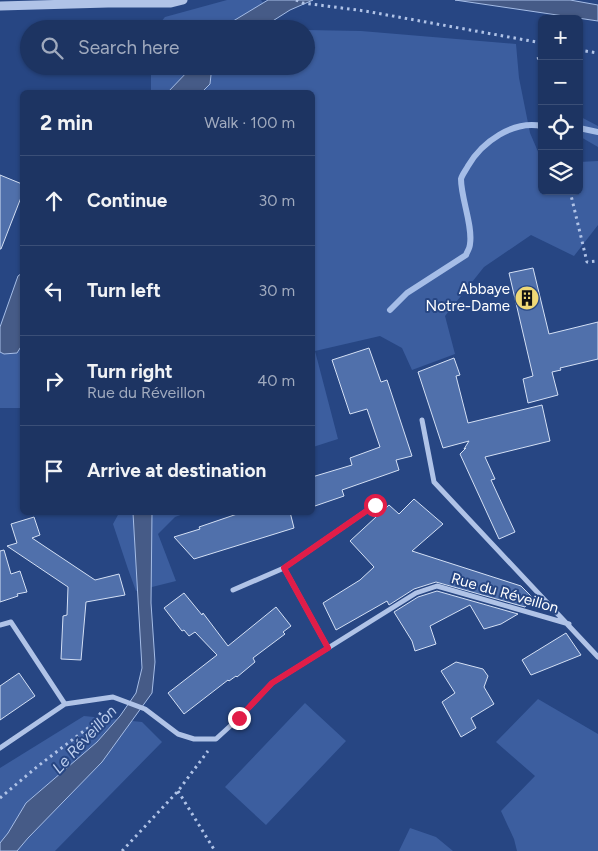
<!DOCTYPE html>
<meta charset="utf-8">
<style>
:root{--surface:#1d3462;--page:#2a3f6b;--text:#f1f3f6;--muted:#a0aabe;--line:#3b4f77}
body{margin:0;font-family:Figtree,sans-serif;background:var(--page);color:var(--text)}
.controls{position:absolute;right:15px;top:15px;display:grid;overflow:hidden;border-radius:8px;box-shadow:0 1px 4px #0004}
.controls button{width:45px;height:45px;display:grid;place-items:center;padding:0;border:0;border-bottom:1px solid var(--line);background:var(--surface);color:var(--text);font:25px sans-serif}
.stop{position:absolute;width:15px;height:15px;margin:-11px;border:4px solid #e11d48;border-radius:50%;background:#fff}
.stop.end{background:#e11d48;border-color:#fff;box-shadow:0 1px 5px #0008}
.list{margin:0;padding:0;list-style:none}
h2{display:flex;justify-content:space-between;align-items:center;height:65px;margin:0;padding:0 20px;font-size:21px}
h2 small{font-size:16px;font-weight:400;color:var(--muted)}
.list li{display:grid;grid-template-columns:32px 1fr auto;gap:15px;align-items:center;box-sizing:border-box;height:90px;padding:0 20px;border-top:1px solid var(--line)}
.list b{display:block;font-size:19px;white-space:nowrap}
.list p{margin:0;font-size:16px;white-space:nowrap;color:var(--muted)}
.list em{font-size:16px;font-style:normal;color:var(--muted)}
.icon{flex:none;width:28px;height:28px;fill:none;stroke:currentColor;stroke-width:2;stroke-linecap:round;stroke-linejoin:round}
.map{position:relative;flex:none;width:598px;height:851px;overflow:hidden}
.search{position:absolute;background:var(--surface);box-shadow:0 1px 4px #0004;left:20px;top:20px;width:295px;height:55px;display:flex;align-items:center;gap:12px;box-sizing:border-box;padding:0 18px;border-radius:28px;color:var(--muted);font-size:19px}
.panel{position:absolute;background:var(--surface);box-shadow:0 1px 4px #0004;left:20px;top:90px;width:295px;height:425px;border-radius:8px}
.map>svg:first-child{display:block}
.green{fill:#3c5e9f}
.water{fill:#465b87;stroke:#a5bde7}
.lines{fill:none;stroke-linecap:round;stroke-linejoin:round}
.stream{stroke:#a5bde7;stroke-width:6}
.building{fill:#5070ab;stroke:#d4e0f5}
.path{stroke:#b0c3e7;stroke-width:3;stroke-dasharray:2.5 4;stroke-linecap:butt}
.minor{stroke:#b0c3e7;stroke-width:5}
.tertiary{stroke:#b0c3e7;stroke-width:9}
.route{stroke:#e11d48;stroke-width:6}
.labels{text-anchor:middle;stroke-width:4;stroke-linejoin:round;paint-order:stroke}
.poi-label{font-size:15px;fill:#fff;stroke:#274683;text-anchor:end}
.street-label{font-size:15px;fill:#fff;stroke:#274683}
.water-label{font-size:16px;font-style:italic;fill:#bcceee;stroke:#274683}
</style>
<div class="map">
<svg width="598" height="851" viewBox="0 0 598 851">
<rect width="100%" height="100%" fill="#274683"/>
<path class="green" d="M227,0H261L282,29H155L165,17Z
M306,30L361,31L516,44L519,78L530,133L542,161V191H579V162L598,161V225L574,256L531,235L484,267L445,316L455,354L412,370L402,348L380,336L315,351L338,439L313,447L312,92H151V74L130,66H306Z
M579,116L598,126V147L579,136Z
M22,323V408H0V342Z
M119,513H186L175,517L158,534L176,581L136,591L128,569L113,524Z
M538,699L598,734V851H517L514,839L501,811L535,776L496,742Z
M305,703L346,741L266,825L225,787Z
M84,716L142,722L162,742L55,851H0V768Z
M410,828L436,837L453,851H399Z"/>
<path class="water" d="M268,0H313L290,10L260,29H220Z
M455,0H570L598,5V21Z
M190,66H212L210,84L202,92H168L190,69Z
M22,273V345L17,353L4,354L0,352V327L18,276Z
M133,513H152L151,603L155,662L152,693L102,762L28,838L17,851H0V843L8,833L26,803L97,742L120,716L136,693L142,668Z"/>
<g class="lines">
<path class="stream" d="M579,128L598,132
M390,310L407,293L466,255C467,252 470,248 470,244C473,226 461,198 461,179C462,175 466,170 468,166C482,142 513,120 542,126"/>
</g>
<path class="building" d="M0,175L22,184V195L1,249H0Z
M533,268L549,334L598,322V359L560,368L561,370L552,372L558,395L528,403L523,379L533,376L509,273Z
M369,348L381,382L387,380L412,456L396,460L399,470L342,490L344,496L312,507V477L352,465L350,458L380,447L367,409L350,414L332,360Z
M454,358L460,375L456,376L468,423L542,405L550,441L485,457L495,479L491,480L515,532L499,539L460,454L466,448L464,449L469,441L443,448L418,372Z
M414,499L443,524L412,551L521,586L533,598L525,607L436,582L414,589L389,605L387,601L336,630L323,603L360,580L374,567L350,541L389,505L399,514Z
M243,512H290L294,528L194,559L174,537L200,529L199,527Z
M34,517L40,535L32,538L95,580L119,574L125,595L86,602L81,660L61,659L63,616L67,615L68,587L7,546L17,543L11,524Z
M4,550L11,574L20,571L27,592L17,594L18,596L0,602V551Z
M437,591L518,614L501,624L484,629L470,605L430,626L436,644L415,651L412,641L394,612L418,597Z
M184,593L202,615L203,613L228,646L276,607L291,626L283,632L285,634L253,658L255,662L237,677L236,676L229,681L228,680L184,714L168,693L217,655L195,632L189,636L184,630L182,631L164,608Z
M566,633L581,655L531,675L522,660Z
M456,662L483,669L488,676L484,687L494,704L471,718L476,728L461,737L442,702L455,693L441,671Z
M19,673L35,696L0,720V686Z"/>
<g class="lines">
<path class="path" d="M296,0L303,3L365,11L542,43
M579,50L598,53
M538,57L542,71
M570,191L587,262L598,261
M178,791L215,851
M0,798L38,766L93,724L102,711
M122,851L178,791L208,751"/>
<path class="minor" d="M422,420L434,482L598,657
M233,590L284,568
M0,625L11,622L65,704
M328,648L284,568L375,505
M0,748L65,704L113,697L145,709L178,734L194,739H216L239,718L272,683L416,593L437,586L569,624"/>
<path class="tertiary" d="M0,6L108,3H171L183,0"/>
</g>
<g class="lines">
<path class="route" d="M239,718L272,683L328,648L284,568L375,505"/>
</g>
<defs>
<symbol id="building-disc" viewBox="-11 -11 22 22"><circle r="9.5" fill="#efd876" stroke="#274683"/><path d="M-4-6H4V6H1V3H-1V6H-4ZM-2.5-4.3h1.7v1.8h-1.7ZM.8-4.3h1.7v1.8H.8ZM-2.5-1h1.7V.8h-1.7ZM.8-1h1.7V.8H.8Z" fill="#111"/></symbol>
</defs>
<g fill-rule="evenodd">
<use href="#building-disc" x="513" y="284" width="28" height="28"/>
</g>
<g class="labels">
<g class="poi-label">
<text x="510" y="294">Abbaye<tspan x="510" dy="17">Notre-Dame</tspan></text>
</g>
<g class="street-label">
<text transform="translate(505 593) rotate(16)" y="5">Rue du Réveillon</text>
</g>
<g class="water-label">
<text transform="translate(84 739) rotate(-47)" y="6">Le Réveillon</text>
</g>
</g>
</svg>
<div class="controls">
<button>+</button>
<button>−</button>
<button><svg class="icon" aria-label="locate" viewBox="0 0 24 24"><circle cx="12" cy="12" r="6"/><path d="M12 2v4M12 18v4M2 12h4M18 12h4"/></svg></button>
<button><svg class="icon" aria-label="layers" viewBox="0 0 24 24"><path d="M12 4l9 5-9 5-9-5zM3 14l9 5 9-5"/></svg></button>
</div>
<div class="stop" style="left:375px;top:505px"></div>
<div class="stop end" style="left:239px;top:718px"></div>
<div class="search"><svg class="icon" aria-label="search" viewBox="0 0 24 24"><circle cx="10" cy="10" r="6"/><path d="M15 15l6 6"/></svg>Search here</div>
<section class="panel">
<h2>2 min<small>Walk · 100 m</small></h2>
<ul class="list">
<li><svg class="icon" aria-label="ahead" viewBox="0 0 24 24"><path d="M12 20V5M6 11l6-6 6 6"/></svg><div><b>Continue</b></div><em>30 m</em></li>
<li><svg class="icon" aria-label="left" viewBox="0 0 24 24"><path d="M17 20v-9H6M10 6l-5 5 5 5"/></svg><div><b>Turn left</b></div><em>30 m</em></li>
<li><svg class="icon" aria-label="right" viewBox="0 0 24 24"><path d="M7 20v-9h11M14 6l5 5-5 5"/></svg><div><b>Turn right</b><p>Rue du Réveillon</p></div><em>40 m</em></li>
<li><svg class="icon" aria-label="arrive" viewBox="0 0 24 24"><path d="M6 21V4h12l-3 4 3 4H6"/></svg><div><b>Arrive at destination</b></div></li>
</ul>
</section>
</div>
